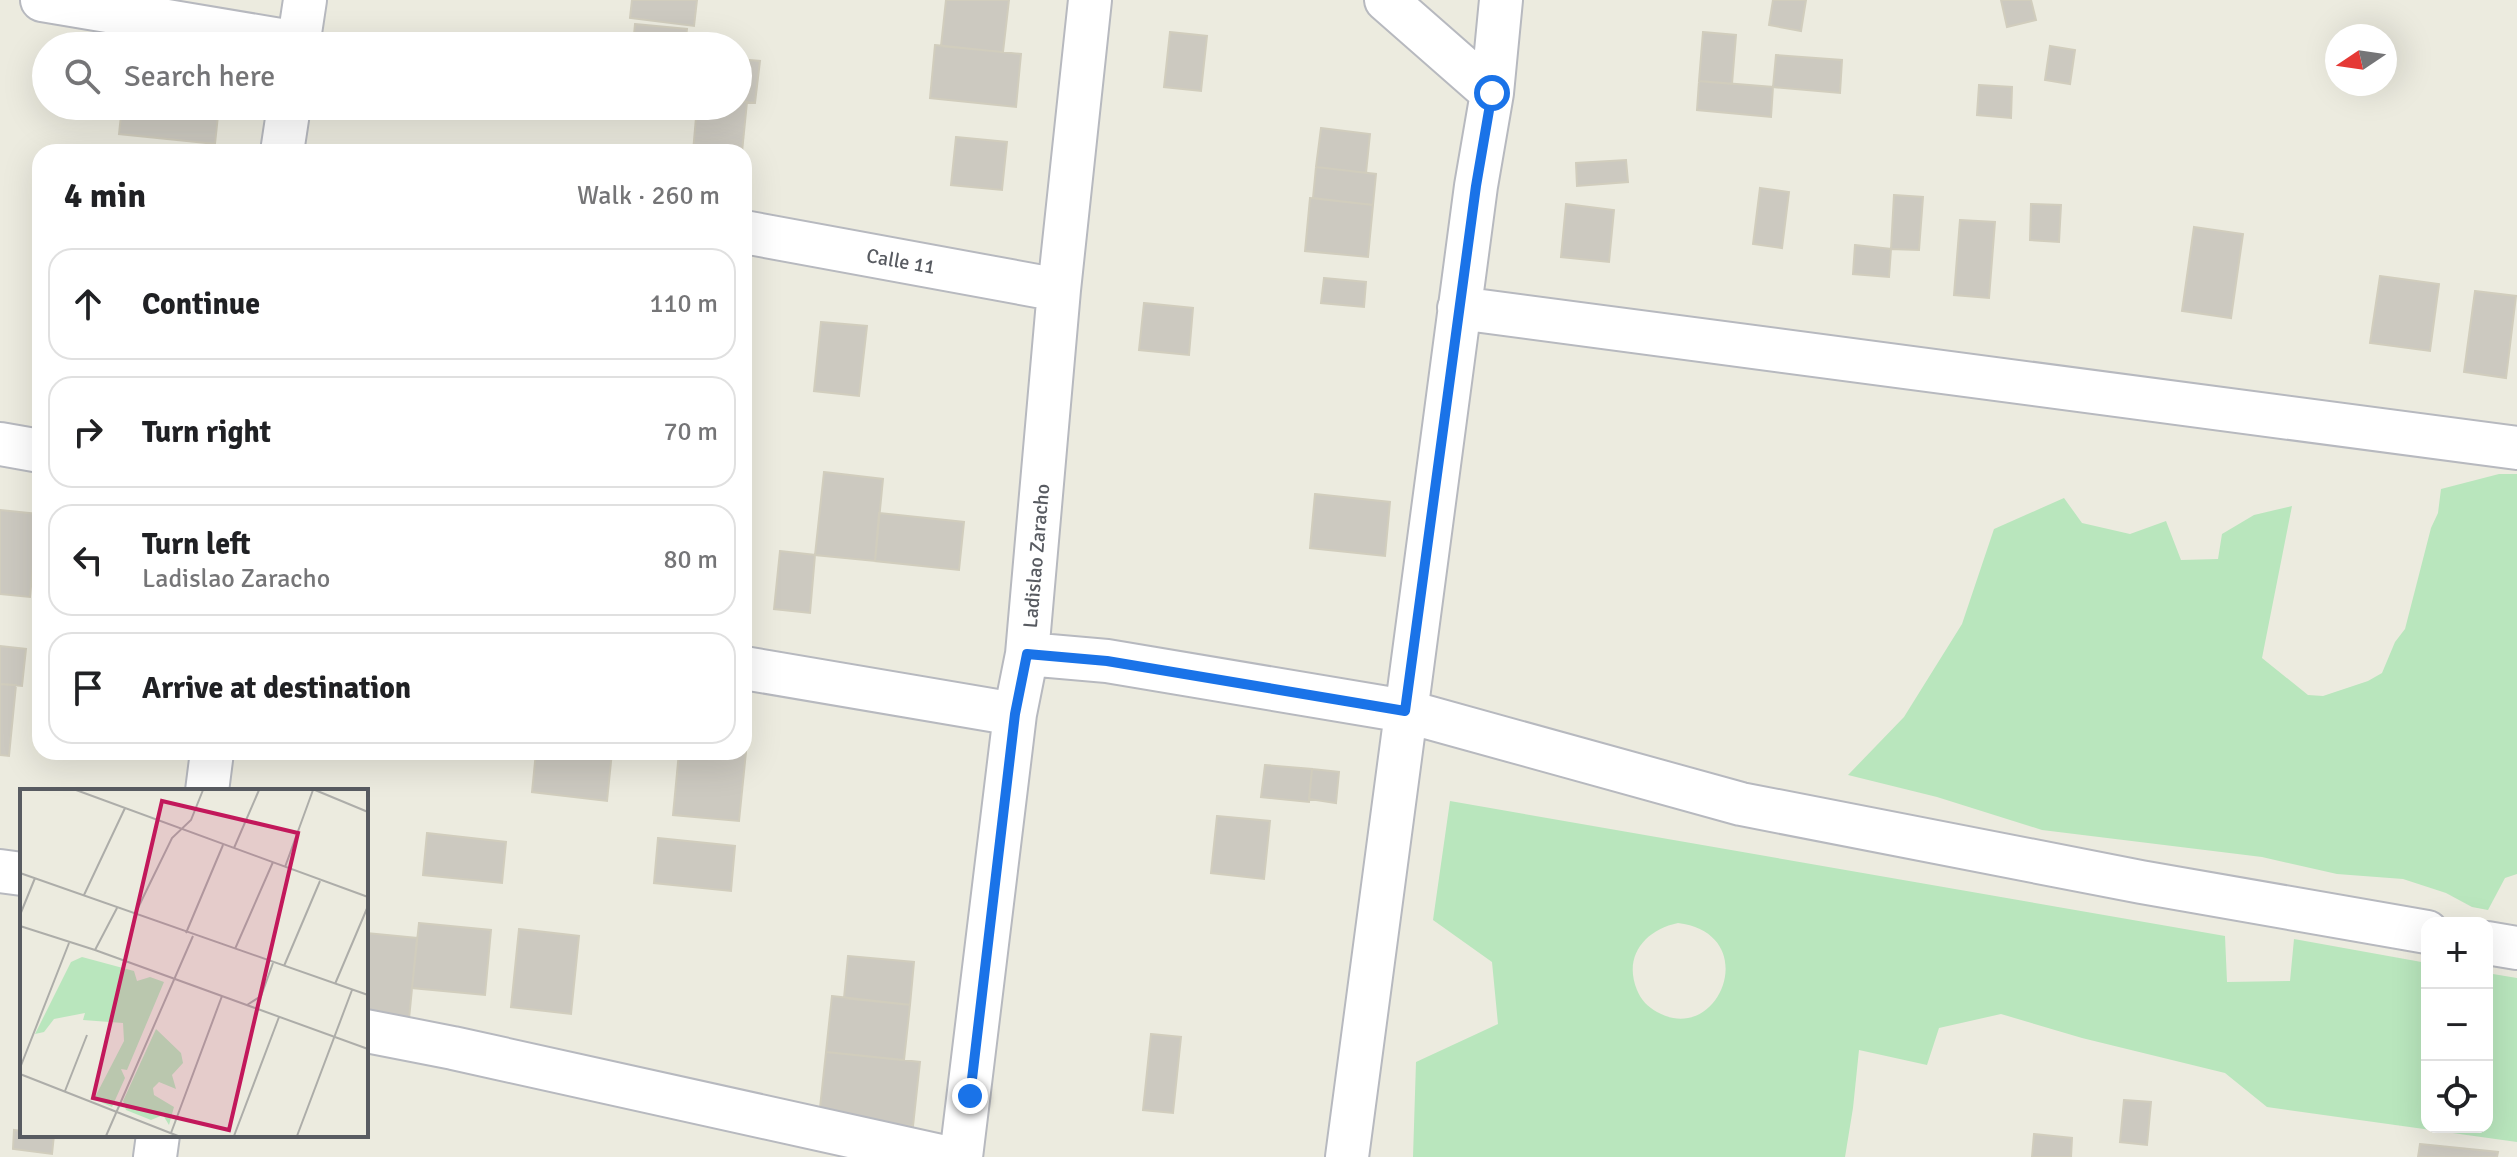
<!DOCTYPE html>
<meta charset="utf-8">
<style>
:root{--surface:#fff;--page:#f2f2f2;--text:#202124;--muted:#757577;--line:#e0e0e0}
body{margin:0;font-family:Signika,sans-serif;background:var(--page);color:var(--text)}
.controls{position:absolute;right:24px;bottom:24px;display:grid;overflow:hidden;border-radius:16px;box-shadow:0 8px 32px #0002}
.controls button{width:72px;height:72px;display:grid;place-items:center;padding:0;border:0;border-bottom:2px solid var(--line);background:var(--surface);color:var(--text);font:40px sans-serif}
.compass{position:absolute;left:2325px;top:24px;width:72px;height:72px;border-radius:50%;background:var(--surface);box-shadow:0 8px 32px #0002;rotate:257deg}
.stop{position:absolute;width:24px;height:24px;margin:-18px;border:6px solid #1a73e8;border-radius:50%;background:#fff}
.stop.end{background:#1a73e8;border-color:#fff;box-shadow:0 2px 8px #0008}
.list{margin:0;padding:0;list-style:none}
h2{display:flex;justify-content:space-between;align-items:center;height:104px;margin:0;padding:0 32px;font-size:34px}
h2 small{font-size:26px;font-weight:400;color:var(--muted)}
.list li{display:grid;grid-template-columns:52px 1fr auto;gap:24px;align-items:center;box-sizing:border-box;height:112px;margin:0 16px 16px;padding:0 16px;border:2px solid var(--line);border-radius:24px}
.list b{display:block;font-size:30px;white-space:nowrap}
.list p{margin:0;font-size:26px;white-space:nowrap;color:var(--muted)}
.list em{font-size:26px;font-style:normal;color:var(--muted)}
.icon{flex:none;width:44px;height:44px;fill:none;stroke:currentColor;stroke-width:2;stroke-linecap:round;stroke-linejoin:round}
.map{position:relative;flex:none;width:2517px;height:1157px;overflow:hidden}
.search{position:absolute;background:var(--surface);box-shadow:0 8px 32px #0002;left:32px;top:32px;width:720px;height:88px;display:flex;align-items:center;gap:20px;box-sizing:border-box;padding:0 28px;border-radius:44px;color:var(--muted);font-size:30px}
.panel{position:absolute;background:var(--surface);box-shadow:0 8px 32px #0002;left:32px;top:144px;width:720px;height:616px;border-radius:24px}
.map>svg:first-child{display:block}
.green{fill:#b9e6bd;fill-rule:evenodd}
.building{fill:#ccc9c0;stroke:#d1cdbd;stroke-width:2}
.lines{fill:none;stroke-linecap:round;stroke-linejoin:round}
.minor-casing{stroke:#b7b9bf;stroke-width:46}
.minor{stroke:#fff;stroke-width:42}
.route{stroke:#1a73e8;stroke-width:10}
.labels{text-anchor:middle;stroke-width:8;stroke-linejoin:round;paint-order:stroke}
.street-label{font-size:20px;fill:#585b61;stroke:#fff}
.inset-road{fill:none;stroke:#adada9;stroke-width:2}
.view{fill:#c2185b;fill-opacity:0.15;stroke:#c2185b;stroke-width:4}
.inset-edge{fill:none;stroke:#585b61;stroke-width:4}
</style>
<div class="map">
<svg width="2517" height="1157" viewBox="0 0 2517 1157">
<rect width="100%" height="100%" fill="#ecebdf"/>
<path class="green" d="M2499,474H2517V874L2505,878L2488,910L2472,907L2446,893L2403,879L2337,874L2262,857L2042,830L1937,797L1848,775L1904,717L1962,624L1994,529L2064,498L2082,523L2130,534L2166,521L2181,560L2218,559L2222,534L2254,515L2292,506L2262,658L2308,695L2323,696L2368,681L2382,673L2395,642L2405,629L2431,528L2438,513L2441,489Z
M1450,801L2225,936L2227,982L2290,981L2294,939L2427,963V1127H2487V973L2517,978V1142L2267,1107L2225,1073L2082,1038L2001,1014L1939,1028L1927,1065L1859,1050L1853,1108L1845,1157H1413L1416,1062L1498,1024L1492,962L1433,920ZM1678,923C1764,934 1719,1047 1657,1012C1648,1007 1641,1000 1637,990C1623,956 1645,930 1678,923Z"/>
<path class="building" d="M632,0H697L694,26L630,18Z
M946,0H1009L1003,52L941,46Z
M1773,0H1806L1801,31L1769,25Z
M2001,0H2031L2036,20L2007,27Z
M635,24L687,29L685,46H633Z
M1170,32L1207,36L1201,91L1164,87Z
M1703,32L1736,35L1732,84L1699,81Z
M935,45L1021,54L1016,107L930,98Z
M2050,46L2075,50L2070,84L2045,80Z
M1776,55L1842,60L1840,93L1773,87Z
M738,59L760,61L755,103L738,101Z
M1699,81L1773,87L1771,117L1697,110Z
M1979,85L2012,87L2011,118L1977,115Z
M738,101L747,102L742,152H693L697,106H738Z
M122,106H219L215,144L119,134Z
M627,106H679L678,115L626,110Z
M1321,128L1370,134L1366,173L1316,167Z
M956,137L1007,142L1002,190L951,185Z
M1626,160L1628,182L1577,186L1576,163Z
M1316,167L1376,174L1373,205L1313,198Z
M1760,188L1789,192L1782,248L1753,244Z
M1894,195L1923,197L1919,250L1891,249Z
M1310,198L1373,205L1368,257L1305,251Z
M1566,204L1614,210L1609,262L1561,257Z
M2031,204L2061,205L2059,242L2030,240Z
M1960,220L1995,222L1989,298L1954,295Z
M2194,227L2243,234L2231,318L2182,311Z
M1855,245L1891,249L1889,277L1853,274Z
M2380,276L2439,284L2430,351L2370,343Z
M1324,278L1366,282L1364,307L1321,303Z
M2475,291L2516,296L2506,378L2464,372Z
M1144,303L1193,308L1189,355L1139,350Z
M821,322L867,326L859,396L814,391Z
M824,472L883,479L875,561L815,555Z
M1315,494L1390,502L1385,556L1310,548Z
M0,510L38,514L30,597L0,594Z
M879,513L964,522L959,570L875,561Z
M780,551L815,555L810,613L774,609Z
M0,646L26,649L22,686L0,684Z
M0,684L16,685L9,756L0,755Z
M536,752H612L607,801L532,792Z
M679,752H746L739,821L673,815Z
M1265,765L1312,769L1309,802L1261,797Z
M1312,769L1339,772L1336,803L1309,799Z
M1217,816L1270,821L1264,879L1211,873Z
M427,833L506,842L502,883L423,875Z
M658,838L735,846L731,891L654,883Z
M419,923L491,930L485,995L412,988Z
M519,929L579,936L571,1014L511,1007Z
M366,933L417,938L408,1029L366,1025Z
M848,956L914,962L910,1005L844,998Z
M832,996L910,1005L904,1060L826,1052Z
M1151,1034L1181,1037L1173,1113L1143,1110Z
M826,1052L920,1062L913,1126L819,1117Z
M2124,1100L2151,1102L2147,1145L2120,1142Z
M14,1130L22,1131V1135H54L52,1154L13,1149Z
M2034,1134L2072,1138L2071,1157H2032Z
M2420,1144L2498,1152L2497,1157H2418Z"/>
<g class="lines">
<defs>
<path id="minor" d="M42,0L298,43
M1386,0L1492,93
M298,46L305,0
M282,152L289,106
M744,232L1059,290
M1459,308L2517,448
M0,444L40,451
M1027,654L1107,661L1405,711L1741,804L2141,882L2427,932
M744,668L1015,714
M207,791L212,752
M0,871L22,874
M2487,943L2517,948
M366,1031L453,1048L945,1157
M155,1157L158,1135
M961,1157L1015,714L1027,654L1059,290L1090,0
M1347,1157L1476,186L1492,93L1501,0"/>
</defs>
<use href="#minor" class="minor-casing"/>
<use href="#minor" class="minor"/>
</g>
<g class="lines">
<path class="route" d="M970,1096L1015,714L1027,654L1107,661L1405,711L1476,186L1492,93"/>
</g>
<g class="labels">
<g class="street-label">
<text transform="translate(901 261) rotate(10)" y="7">Calle 11</text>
<text transform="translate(1036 556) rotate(-85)" y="7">Ladislao Zaracho</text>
</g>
</g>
<g transform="translate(20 789)">
<rect width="348" height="348" fill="#ecebdf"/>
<path d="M62,168L114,182L117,192L130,188L144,193L107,281L101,280L105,289L92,318L74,310L104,252L103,234L63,231L65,224L34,230L24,243L15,245L51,173ZM136,240L161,264L163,274L152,286L156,300L139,293L133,299L134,306L154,318L149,336L143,326L131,331L106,321L103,312Z" fill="#b9e6bd"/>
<path class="inset-road" d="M56,1L348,108M295,1L348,23M214,59L239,1M265,78L293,1M0,84L348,206M64,106L105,19M115,125L152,49L171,31L183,1M0,126L15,89M0,137L75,161L97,119M166,144L203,56M215,160L253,73M75,161L348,260M264,177L300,92M315,195L348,117M227,216L241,207L253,174M0,279L49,154M0,285L158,347M45,302L67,246M151,344L202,207M86,347L173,147M214,347L259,228M277,347L332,201"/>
<path class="view" d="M142,12L278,44L209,341L73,309Z"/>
<rect width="348" height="348" class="inset-edge"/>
</g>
</svg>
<div class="controls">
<button>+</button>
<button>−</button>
<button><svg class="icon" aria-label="locate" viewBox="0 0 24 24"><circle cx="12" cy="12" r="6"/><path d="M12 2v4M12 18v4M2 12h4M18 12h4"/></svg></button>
</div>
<svg class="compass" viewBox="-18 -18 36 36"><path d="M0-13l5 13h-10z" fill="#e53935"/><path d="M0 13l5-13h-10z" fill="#757577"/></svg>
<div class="stop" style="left:1492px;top:93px"></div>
<div class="stop end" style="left:970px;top:1096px"></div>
<div class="search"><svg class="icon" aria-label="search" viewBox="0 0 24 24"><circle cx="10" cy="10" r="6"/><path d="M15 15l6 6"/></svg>Search here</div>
<section class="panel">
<h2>4 min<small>Walk · 260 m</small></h2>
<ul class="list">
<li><svg class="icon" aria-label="ahead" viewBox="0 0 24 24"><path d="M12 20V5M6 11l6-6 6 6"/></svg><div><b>Continue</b></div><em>110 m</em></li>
<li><svg class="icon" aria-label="right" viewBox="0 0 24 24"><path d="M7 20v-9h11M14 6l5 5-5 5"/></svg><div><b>Turn right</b></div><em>70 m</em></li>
<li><svg class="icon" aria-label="left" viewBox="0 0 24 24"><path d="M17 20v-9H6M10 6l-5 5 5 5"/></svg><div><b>Turn left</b><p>Ladislao Zaracho</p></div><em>80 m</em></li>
<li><svg class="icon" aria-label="arrive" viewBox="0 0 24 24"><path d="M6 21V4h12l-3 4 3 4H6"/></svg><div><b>Arrive at destination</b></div></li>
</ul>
</section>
</div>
